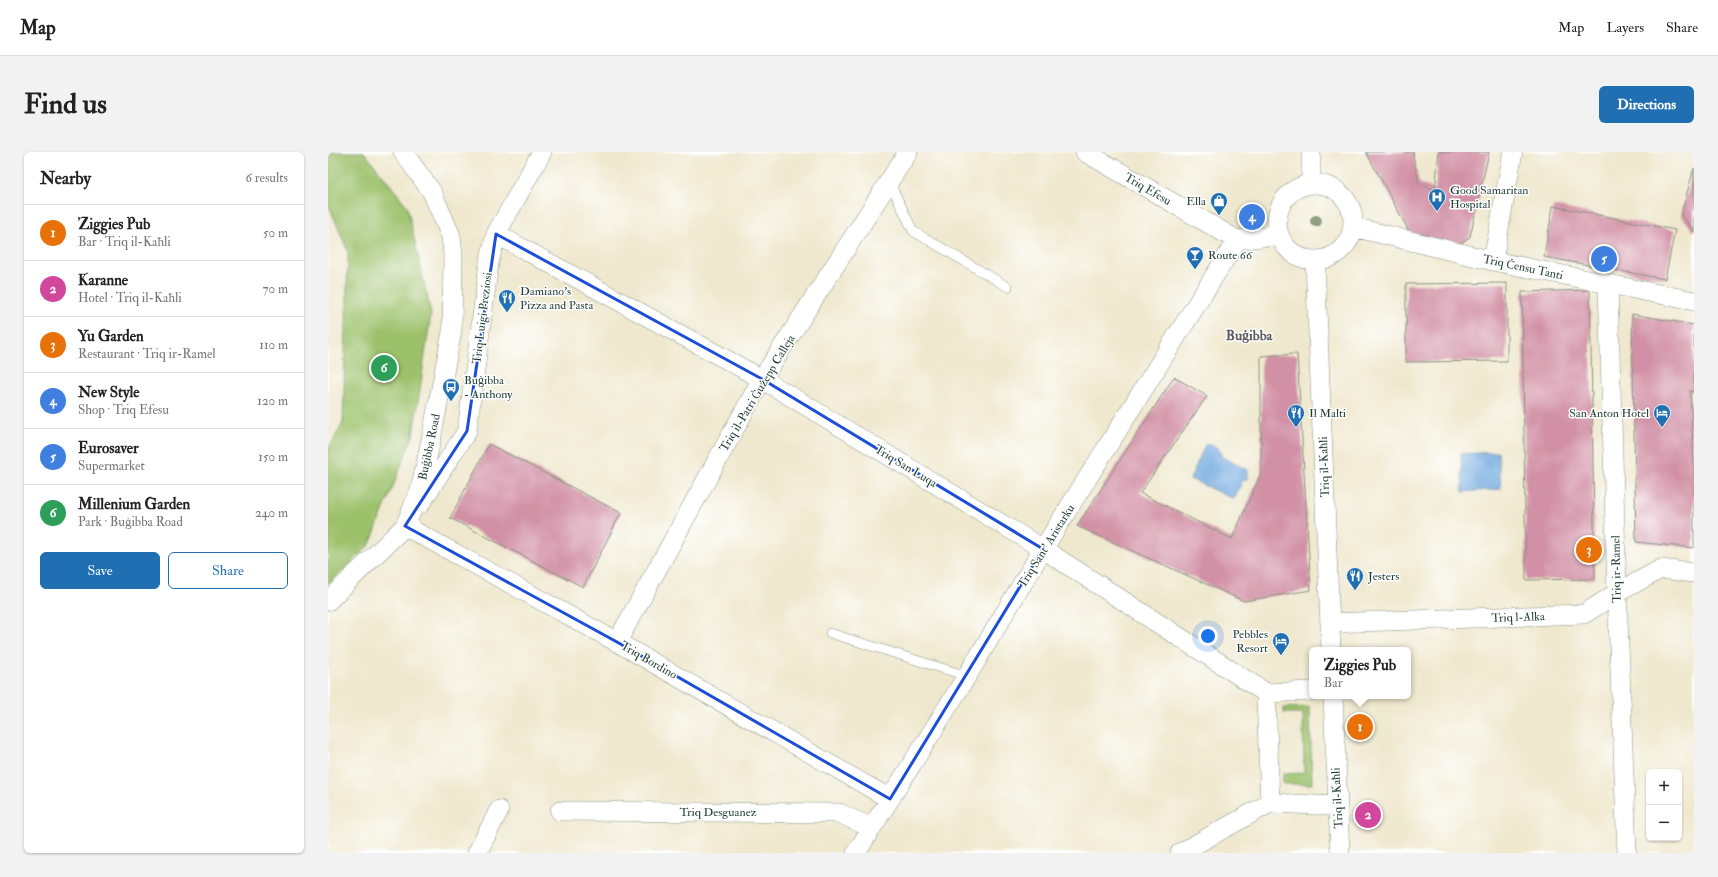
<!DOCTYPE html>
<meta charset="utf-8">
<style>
:root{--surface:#fff;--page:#f2f2f2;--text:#222;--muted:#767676;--line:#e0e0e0;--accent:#1f6fb2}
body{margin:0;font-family:"IM FELL Double Pica",serif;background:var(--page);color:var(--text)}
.controls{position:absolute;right:12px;bottom:12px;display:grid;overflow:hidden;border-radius:6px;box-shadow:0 1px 3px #0004}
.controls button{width:36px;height:36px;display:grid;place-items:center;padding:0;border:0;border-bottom:1px solid var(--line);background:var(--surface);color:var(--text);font:20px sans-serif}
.you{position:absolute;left:880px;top:484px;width:14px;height:14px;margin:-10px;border:3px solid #fff;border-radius:50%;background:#1a73e8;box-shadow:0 0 0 6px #1a73e833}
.badge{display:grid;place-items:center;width:26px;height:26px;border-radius:50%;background:var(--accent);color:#fff;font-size:13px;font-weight:700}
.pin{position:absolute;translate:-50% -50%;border:2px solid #fff;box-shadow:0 1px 4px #0006}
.popup{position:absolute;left:981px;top:495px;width:102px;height:52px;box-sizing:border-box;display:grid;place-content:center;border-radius:6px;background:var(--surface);filter:drop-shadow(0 1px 3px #0005);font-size:13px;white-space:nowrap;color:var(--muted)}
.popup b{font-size:15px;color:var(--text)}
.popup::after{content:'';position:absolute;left:50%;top:100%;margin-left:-8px;border:8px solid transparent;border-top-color:var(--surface)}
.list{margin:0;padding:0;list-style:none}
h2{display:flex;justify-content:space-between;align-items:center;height:52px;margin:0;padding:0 16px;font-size:17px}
h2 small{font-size:13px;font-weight:400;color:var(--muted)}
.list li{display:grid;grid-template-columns:26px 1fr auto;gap:12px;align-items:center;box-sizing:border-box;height:56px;padding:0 16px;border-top:1px solid var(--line)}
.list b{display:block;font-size:15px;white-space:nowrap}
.list p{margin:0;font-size:13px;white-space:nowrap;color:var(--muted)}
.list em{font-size:13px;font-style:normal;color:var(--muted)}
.actions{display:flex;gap:8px;padding:12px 16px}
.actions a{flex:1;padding:9px 0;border:1px solid var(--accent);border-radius:6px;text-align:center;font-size:14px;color:var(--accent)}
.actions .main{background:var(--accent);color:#fff}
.map{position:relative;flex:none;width:1366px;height:701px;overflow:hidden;border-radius:6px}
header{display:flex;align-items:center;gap:24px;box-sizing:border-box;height:56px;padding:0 20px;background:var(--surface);border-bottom:1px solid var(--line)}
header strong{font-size:19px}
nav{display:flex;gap:22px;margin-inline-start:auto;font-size:14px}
.intro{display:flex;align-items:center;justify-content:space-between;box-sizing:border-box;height:96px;padding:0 24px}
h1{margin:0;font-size:28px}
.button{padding:10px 18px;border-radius:6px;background:var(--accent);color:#fff;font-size:14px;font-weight:700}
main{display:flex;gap:24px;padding:0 24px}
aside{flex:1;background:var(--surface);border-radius:6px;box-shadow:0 1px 3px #0004}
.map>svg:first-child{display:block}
.green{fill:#9cc16b;stroke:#5e7f50}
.water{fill:#6fa8df;stroke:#47728a}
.building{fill:#d190a5}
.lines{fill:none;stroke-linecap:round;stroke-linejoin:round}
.service-casing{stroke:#879281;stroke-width:10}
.minor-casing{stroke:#879281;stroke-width:20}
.service{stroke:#fff;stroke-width:9}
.minor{stroke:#fff;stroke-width:19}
.tree{fill:#91a082}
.marked{fill:none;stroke:#1d4ed8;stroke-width:3;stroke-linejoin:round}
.labels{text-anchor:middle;stroke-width:3;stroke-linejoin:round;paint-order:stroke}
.street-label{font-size:12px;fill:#1f3d34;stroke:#fff}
.poi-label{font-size:12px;fill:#1f3d34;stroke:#fff;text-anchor:start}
.quarter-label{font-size:14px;font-weight:bold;fill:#5d5a5c;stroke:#fff}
</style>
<header>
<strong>Map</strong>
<nav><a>Map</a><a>Layers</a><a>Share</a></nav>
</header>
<div class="intro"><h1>Find us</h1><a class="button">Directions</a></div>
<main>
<aside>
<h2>Nearby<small>6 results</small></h2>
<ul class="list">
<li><span class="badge" style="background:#e8710a">1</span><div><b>Ziggies Pub</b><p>Bar · Triq il-Kaħli</p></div><em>50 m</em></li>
<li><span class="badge" style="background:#d1479c">2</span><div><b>Karanne</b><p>Hotel · Triq il-Kaħli</p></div><em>70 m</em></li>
<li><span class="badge" style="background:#e8710a">3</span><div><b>Yu Garden</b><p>Restaurant · Triq ir-Ramel</p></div><em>110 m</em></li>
<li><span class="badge" style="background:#3f7fe0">4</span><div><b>New Style</b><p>Shop · Triq Efesu</p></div><em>120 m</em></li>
<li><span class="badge" style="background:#3f7fe0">5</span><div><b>Eurosaver</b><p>Supermarket</p></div><em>150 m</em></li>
<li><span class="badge" style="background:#2e9e5b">6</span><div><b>Millenium Garden</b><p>Park · Buġibba Road</p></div><em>240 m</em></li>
</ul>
<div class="actions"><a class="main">Save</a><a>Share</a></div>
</aside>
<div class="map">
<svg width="1366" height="701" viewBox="0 0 1366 701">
<rect width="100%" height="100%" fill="#fff"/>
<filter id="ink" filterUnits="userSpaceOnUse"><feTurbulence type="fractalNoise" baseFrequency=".025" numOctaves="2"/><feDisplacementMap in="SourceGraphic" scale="8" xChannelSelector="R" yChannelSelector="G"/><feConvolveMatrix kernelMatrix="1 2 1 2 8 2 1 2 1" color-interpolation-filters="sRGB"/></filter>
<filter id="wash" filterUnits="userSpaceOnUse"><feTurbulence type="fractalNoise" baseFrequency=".012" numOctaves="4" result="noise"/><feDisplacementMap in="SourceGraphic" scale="16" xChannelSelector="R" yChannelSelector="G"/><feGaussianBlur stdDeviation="0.9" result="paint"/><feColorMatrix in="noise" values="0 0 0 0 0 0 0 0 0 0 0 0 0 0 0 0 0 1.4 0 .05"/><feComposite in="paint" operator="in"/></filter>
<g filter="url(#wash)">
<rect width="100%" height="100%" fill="#efe8ce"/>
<path class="green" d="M0,0H36L79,54L103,162L85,284L42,392L0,433V297L15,271L20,100L0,51Z
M982,555L984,632H955V622L976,621L975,561H956V556Z"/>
<path class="water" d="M878,291L890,296L894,305L920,318V327L915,328L906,347L862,327Z
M1170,300L1173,337L1135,340L1133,302Z"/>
<g id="blocks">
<path class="building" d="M1038,0H1086L1085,3L1091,31L1107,38L1111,0H1161L1142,85L1129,93L1082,81Z
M1366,16V80L1353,63Z
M1225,54L1347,78L1337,127L1216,105Z
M1179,131V209L1078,210V132Z
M1262,138L1267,427L1198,428L1194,140Z
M1304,162L1366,173V240L1362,239L1366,313V396L1308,390Z
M969,202L983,438L916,449L749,374L846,225L879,244L812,341L904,387L933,321V204Z
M161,292L293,361L255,435L122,366Z"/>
</g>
</g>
<g filter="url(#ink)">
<use href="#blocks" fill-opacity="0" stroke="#879281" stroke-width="1"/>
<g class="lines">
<defs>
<path id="service" d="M562,31L585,79L680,135
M502,481L639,524"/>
<path id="minor" d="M757,0L909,88L951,83
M983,0V31
M949 70a38 38 0 1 1 76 0a38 38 0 1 1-76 0Z
M1025,75L1165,109L1366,149
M168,82L434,227L715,397L938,541L984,539
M987,108L1003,498
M1165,109L1185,0
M1280,132L1289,441L1299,701
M92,352L139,279L161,111L168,82L214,0
M77,374L289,490L562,647
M0,449L77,374L92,338L103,288L124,179L125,103L123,84L104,40L75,0
M1002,471L1256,462L1289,441L1333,417L1366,421
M289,490L434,227L580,0
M938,541L942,651
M1005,544L1012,701
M232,659L511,661L544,676
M149,701L171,658
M528,701L639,524L715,397L909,88
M852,701L942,651L1010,654"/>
</defs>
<use href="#service" class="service-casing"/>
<use href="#minor" class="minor-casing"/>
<use href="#service" class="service"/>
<use href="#minor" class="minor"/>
</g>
<circle class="tree" cx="988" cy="69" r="6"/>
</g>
<path class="marked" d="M168,82L434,227L715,397L562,647L289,490L77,374L139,279Z"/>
<defs>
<symbol id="hospital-pin" viewBox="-11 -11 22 30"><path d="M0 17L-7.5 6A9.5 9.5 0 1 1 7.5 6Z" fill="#1f6fb2" stroke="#fff"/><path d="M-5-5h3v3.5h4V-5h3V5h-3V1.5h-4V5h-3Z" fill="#fff"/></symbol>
<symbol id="shop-pin" viewBox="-11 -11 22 30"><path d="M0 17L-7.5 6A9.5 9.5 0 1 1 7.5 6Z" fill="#1f6fb2" stroke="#fff"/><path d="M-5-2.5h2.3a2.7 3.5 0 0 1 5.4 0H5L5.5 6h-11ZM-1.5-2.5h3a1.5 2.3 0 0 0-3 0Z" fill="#fff"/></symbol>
<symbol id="bar-pin" viewBox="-11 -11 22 30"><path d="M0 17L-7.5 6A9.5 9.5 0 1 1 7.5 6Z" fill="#1f6fb2" stroke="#fff"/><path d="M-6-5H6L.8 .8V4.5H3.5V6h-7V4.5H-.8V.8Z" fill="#fff"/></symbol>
<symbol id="restaurant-pin" viewBox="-11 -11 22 30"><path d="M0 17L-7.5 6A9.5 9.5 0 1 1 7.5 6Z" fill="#1f6fb2" stroke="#fff"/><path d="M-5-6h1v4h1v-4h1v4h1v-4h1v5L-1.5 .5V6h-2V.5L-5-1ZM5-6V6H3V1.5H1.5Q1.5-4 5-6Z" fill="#fff"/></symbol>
<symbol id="bus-pin" viewBox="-11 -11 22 30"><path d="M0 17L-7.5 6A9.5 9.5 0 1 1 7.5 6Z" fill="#1f6fb2" stroke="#fff"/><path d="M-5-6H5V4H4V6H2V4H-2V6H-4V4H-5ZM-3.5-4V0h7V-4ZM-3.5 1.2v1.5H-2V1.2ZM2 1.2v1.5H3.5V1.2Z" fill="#fff"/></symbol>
<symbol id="hotel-pin" viewBox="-11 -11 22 30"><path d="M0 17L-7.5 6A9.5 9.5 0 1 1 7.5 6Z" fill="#1f6fb2" stroke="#fff"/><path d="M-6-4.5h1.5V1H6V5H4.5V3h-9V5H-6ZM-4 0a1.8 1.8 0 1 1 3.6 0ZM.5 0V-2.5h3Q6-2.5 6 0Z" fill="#fff"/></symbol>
</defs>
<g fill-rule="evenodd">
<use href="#hospital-pin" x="1099" y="35" width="20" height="27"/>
<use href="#shop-pin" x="881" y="39" width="20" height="27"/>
<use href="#bar-pin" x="857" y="93" width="20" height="27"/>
<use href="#restaurant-pin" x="169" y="136" width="20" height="27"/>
<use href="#bus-pin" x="113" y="225" width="20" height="27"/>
<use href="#restaurant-pin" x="958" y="251" width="20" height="27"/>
<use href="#hotel-pin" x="1324" y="251" width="20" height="27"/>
<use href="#restaurant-pin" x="1017" y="414" width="20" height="27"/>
<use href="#hotel-pin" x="943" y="479" width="20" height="27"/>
</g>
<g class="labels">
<g class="street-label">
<text transform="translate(820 37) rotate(30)" y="4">Triq Efesu</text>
<text transform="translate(1195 115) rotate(12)" y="4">Triq Ċensu Tanti</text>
<text transform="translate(154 166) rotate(-83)" y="4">Triq Luigi Preziosi</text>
<text transform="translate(429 241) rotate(-59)" y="4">Triq il-Patri Ġużepp Calleja</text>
<text transform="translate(101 295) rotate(-78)" y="4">Buġibba Road</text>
<text transform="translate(578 314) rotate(31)" y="4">Triq San Luqa</text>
<text transform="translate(996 315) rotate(-92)" y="4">Triq il-Kaħli</text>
<text transform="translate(718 394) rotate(-58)" y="4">Triq Sant' Aristarku</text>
<text transform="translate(1288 417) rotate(-91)" y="4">Triq ir-Ramel</text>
<text transform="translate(1190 465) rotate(-2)" y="4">Triq l-Alka</text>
<text transform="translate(321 508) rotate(30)" y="4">Triq Bordino</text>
<text transform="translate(1009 646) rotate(-93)" y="4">Triq il-Kaħli</text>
<text x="390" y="664">Triq Desguanez</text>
</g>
<g class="poi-label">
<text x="1122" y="42">Good Samaritan<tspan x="1122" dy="14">Hospital</tspan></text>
<text x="878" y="53" text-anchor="end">Ella</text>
<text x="880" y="107">Route 66</text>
<text x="192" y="143">Damiano's<tspan x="192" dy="14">Pizza and Pasta</tspan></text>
<text x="136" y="232">Buġibba<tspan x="136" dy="14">- Anthony</tspan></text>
<text x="981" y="265">Il Malti</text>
<text x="1321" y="265" text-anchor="end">San Anton Hotel</text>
<text x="1040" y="428">Jesters</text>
<text x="940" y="486" text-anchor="end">Pebbles<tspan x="940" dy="14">Resort</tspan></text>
</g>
<g class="quarter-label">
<text x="921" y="188">Buġibba</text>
</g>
</g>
</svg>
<div class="controls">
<button>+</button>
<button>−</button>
</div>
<div class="you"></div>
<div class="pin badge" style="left:1032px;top:575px;background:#e8710a">1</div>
<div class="popup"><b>Ziggies Pub</b>Bar</div>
<div class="pin badge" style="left:1040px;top:663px;background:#d1479c">2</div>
<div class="pin badge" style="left:1261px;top:398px;background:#e8710a">3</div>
<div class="pin badge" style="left:924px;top:65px;background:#3f7fe0">4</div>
<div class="pin badge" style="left:1276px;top:107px;background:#3f7fe0">5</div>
<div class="pin badge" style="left:56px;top:216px;background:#2e9e5b">6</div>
</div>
</main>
